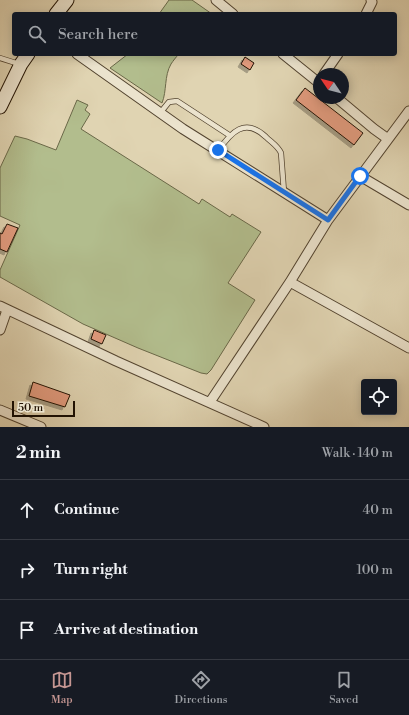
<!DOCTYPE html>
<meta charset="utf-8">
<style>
:root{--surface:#171b24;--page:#242831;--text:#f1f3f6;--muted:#9ea1a6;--line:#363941;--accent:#c59692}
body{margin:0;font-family:"Libre Bodoni",serif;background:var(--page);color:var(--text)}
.controls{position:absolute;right:12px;bottom:12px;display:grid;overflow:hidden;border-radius:4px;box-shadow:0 2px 10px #0003}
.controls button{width:36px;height:36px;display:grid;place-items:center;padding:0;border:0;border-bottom:1px solid var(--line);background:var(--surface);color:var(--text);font:20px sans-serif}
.compass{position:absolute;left:313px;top:68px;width:36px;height:36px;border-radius:50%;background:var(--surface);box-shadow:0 2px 10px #0003;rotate:305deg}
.scale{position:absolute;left:12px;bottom:10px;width:63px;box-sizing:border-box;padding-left:4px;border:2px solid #231303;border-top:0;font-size:11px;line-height:14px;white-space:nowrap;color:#231303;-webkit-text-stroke:3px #ebe3cd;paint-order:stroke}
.stop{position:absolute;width:12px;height:12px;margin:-9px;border:3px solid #1a73e8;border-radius:50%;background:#fff}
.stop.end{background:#1a73e8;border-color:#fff;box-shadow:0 1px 4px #0008}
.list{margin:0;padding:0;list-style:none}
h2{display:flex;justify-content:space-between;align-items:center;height:52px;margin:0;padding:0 16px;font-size:17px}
h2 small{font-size:13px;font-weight:400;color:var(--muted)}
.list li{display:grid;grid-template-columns:26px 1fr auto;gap:12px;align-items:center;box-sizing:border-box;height:60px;padding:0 16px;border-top:1px solid var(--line)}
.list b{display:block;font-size:15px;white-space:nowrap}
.list em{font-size:13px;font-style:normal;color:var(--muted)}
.icon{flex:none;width:22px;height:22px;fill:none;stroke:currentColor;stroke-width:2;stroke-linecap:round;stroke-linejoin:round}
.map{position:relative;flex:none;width:409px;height:427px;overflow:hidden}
.search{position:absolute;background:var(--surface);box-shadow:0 2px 10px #0003;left:12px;right:12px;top:12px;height:44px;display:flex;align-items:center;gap:10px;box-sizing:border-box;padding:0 14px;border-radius:4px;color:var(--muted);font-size:15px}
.sheet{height:232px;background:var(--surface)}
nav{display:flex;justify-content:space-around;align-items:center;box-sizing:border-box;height:56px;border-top:1px solid var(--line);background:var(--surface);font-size:11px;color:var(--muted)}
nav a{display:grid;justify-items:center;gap:2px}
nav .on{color:var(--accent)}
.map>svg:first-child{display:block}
.green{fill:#b2bd8d;stroke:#6a6848}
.building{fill:#e29b7e;stroke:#231303;filter:url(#shadow)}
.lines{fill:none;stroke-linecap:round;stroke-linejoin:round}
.lane-casing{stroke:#52432f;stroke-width:6}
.street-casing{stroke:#52432f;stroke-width:11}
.secondary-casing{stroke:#231303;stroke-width:15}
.lane{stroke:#ebe3cd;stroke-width:4.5}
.street{stroke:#ebe3cd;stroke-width:9}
.secondary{stroke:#ebe3cd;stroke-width:13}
.route{stroke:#1a73e8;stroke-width:5}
</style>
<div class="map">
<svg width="409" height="427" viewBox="0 0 409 427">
<defs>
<filter id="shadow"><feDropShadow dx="-3" dy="3" stdDeviation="0" flood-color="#0004"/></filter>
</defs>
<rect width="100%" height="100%" fill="#e0d4b2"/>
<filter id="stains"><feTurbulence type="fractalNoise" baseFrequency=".005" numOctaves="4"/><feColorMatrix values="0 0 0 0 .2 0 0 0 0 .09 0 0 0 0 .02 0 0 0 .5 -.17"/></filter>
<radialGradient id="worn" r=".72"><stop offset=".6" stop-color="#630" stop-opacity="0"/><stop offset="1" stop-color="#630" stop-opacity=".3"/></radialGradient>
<path class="green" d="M169,0H192L212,14H159Z
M128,54H179C176,57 173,61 171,64C164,76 167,91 162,103L110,68Z
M77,100L88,105L85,110L90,114L81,129L199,204L202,199L230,217L232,214L261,232L228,283L255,300L211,370L207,374L201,373L138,348L83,324L0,277V270L20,225L0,216V168L15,136L27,139L56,150Z"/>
<path class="building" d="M245,57L254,63L250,70L241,64Z
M305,88L363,133L354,145L296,100Z
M7,224L18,228L7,252L0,249V233L2,234Z
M94,330L106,335L102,344L91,339Z
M33,382L70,395L65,407L29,396Z"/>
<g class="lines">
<defs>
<path id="lane" d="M0,58L19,64
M160,113L169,102L177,101L229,135
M218,151C231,132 245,117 266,137C271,142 278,146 281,153L284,192"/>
<path id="street" d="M216,0L233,14
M366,14L372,2L371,0
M77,54L183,129L328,220
M283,54L319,83
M324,74L338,54
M337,98L374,129L388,139
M360,176L409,205
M290,282L409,348
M0,306L116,361L264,427
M0,330L7,310
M210,402L290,282L328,220L409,111
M0,410L41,427"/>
<path id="secondary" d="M56,14L67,0
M0,107L21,64L28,54"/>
</defs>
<use href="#lane" class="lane-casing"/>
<use href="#street" class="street-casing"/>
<use href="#secondary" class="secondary-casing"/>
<use href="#lane" class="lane"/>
<use href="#street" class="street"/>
<use href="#secondary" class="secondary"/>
</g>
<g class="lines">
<path class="route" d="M218,150L328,220L360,176"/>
</g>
<rect width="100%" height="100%" filter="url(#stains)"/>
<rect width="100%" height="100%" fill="url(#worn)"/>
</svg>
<div class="controls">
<button><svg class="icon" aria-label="locate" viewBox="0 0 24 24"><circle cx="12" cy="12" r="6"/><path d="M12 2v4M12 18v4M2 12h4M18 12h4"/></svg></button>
</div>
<svg class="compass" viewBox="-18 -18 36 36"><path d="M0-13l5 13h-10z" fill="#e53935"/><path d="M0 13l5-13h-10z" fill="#9ea1a6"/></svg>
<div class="scale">50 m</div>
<div class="stop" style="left:360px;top:176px"></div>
<div class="stop end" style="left:218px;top:150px"></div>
<div class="search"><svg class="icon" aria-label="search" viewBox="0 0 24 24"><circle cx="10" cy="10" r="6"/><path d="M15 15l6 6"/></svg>Search here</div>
</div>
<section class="sheet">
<h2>2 min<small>Walk · 140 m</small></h2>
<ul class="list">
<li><svg class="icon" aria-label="ahead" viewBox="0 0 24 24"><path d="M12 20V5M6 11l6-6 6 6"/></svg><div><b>Continue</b></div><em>40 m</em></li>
<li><svg class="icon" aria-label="right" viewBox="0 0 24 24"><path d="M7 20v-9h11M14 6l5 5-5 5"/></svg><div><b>Turn right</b></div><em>100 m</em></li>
<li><svg class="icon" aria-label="arrive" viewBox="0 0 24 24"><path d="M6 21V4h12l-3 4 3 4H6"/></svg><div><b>Arrive at destination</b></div></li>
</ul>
</section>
<nav>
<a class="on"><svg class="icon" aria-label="map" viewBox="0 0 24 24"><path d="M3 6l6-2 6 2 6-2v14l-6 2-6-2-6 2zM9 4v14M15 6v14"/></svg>Map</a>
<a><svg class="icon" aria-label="directions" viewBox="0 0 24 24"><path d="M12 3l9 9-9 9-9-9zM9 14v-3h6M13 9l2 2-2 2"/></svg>Directions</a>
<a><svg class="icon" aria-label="saved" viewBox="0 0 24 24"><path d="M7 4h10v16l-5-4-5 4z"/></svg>Saved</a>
</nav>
